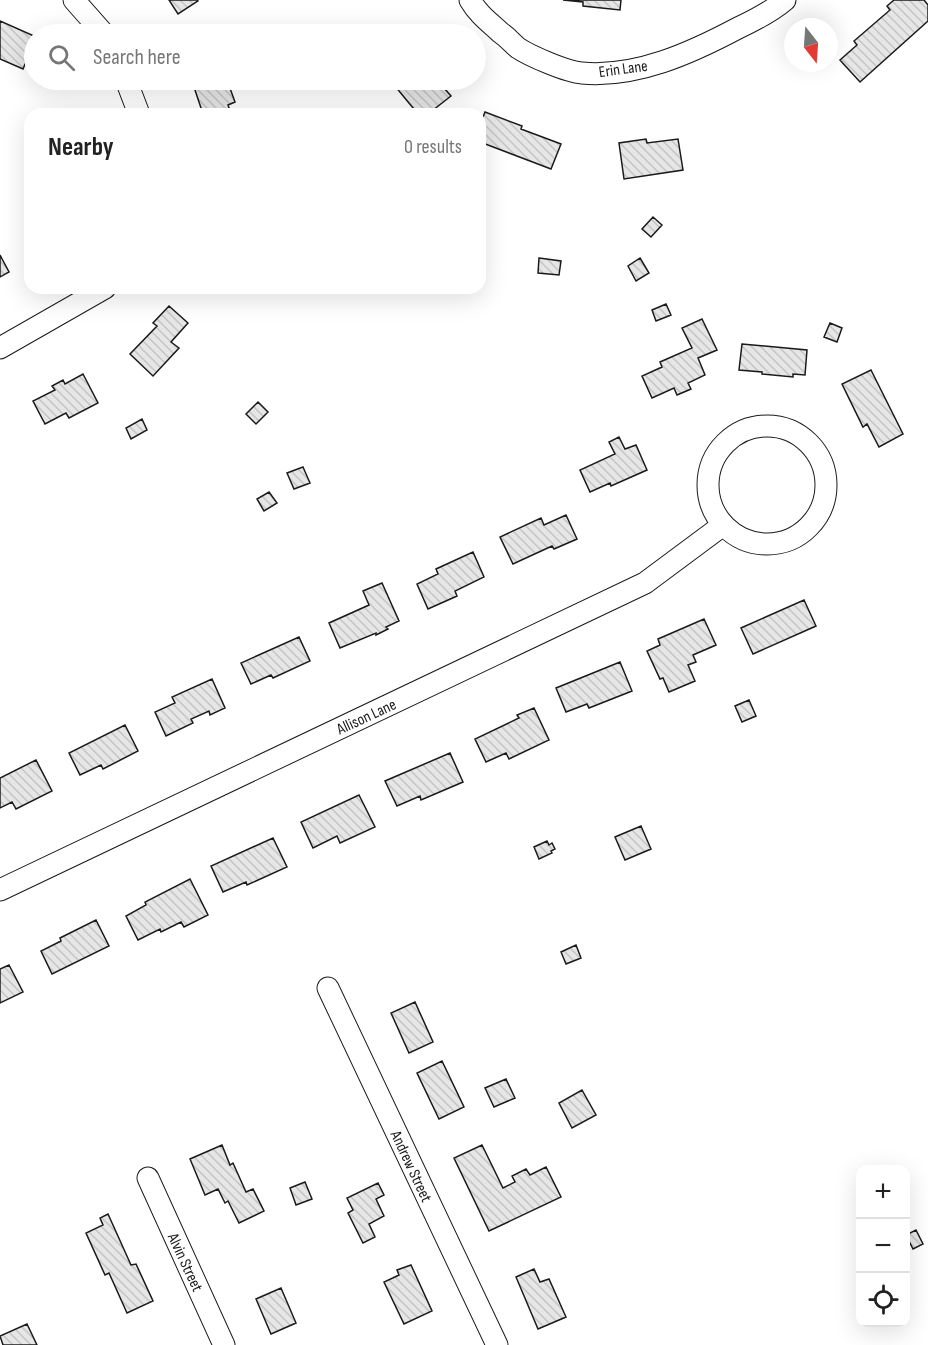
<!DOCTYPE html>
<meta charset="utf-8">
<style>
:root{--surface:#fff;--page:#f6f6f6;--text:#222;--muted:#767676;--line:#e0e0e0}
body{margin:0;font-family:"Sofia Sans Condensed",sans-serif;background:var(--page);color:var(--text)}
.controls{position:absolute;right:18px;bottom:18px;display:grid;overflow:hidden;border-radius:12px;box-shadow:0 6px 24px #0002}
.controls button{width:54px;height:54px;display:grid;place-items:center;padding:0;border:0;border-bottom:2px solid var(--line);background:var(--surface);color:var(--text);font:30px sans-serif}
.compass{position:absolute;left:784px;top:18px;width:54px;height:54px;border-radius:50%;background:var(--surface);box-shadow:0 6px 24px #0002;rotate:163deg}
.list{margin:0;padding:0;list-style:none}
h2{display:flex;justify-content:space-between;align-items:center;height:78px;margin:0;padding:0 24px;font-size:26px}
h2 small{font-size:20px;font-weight:400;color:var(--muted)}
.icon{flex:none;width:33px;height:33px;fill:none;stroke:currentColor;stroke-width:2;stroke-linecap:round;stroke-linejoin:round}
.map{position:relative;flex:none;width:928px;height:1345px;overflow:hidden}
.search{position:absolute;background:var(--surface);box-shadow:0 6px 24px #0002;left:24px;top:24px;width:462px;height:66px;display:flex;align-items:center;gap:15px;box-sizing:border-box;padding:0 21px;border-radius:33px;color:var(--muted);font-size:22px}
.panel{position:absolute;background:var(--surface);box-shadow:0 6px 24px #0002;left:24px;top:108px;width:462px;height:186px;border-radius:18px}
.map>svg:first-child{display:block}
.building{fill:url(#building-back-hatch);stroke:#1a1a1a;stroke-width:1.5}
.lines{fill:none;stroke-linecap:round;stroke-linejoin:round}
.street-casing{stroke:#1a1a1a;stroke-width:23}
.street{stroke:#fff;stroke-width:21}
.labels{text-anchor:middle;stroke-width:4.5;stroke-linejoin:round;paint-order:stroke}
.street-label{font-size:16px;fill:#1a1a1a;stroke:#fff}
</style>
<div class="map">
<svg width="928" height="1345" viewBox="0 0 928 1345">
<defs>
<pattern id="building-back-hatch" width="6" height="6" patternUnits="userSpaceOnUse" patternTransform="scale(1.5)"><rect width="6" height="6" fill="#e6e6e6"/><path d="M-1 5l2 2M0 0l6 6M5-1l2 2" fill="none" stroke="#c5c5c5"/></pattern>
</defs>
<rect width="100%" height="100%" fill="#fff"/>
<path class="building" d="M169,0H197L198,1L178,14Z
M563,0H621L620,10L583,6V2Z
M894,0H924L928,5V21L860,82L840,60L857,45L854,41L890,10L887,6Z
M0,21L34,36V42L23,69L0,59Z
M197,80H227L235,102L228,105L231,114H203L192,81Z
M390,80H437L451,96L428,114H418Z
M485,112L522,126L521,129L561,144L551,169L480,142V125Z
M646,139L647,143L678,139L683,170L624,179L619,143Z
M653,217L662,225L651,237L642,229Z
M0,255L9,272L0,277Z
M539,258L561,261L559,275L538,273Z
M640,258L649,273L636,281L628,266Z
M666,304L671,315L656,321L652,310Z
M169,306L188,323L171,342L179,348L153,376L130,354L157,326L153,323Z
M702,319L717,350L698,358L705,375L688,383L691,389L677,395L674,388L652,398L642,376L662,367L660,362L692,348L682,328Z
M830,323L842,328L837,342L824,337Z
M742,344L807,350L805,375L793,374V377L762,374V372L739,370Z
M871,370L903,434L879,447L867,424L863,427L842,384Z
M83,374L98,403L69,418L66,413L45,424L33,401L55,390L52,386L63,380L65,384Z
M258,402L268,412L256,424L246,414Z
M142,419L147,430L131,439L126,428Z
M619,437L625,449L636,445L647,470L611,486L610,483L590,492L580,470L615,454L609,442Z
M303,467L310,483L294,489L287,473Z
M269,492L277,503L264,511L257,499Z
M566,515L577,539L554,549L552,546L513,564L500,537L541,518L544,525Z
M473,552L484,577L455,591L457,596L428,609L417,584L438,574L436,569Z
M382,583L399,621L386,627L388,629L376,635V633L340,648L329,623L369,605L363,591Z
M804,600L816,626L753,654L741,628Z
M704,619L716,645L693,655L696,662L688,665L695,681L669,692L663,678L660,679L647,651L660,645L658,639Z
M299,637L310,661L273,678L271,675L251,684L241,663Z
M620,662L632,691L589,708L587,704L566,712L556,688Z
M212,679L225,708L210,715L209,711L191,719L193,723L166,736L155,712L175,703L172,697Z
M749,700L756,716L742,722L735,706Z
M534,708L549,740L509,759L506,753L486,762L475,739L519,718L517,715Z
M125,725L138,751L103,769L101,765L80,775L69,753Z
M450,753L463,782L421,800L420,796L397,806L385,781Z
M36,760L52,791L16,809L12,802L0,808V778Z
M359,795L375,827L340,843L337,836L313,848L301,822Z
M641,826L651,849L625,860L615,837Z
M273,838L287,867L247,885L246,882L223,892L211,866Z
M547,841L549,845L552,843L555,849L551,851L552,853L539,859L534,847Z
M190,879L208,915L184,927L181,922L161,932L160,929L138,940L126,916L146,905L145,902Z
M96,920L109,946L52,974L41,951L61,941L60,938Z
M576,945L581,958L566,964L561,952Z
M9,965L23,992L0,1003V969Z
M415,1002L433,1042L409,1053L391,1013Z
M442,1061L464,1107L439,1119L417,1073Z
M506,1079L515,1098L494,1107L485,1088Z
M582,1090L596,1115L572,1128L559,1103Z
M222,1145L230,1165L233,1163L246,1192L253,1189L264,1211L239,1223L228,1201L225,1203L218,1189L205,1195L190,1159Z
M482,1145L503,1188L515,1182L512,1176L526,1169L530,1175L546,1167L561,1197L489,1231L454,1158Z
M305,1182L312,1199L296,1205L290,1188Z
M378,1183L384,1195L376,1199L384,1216L369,1224L375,1237L363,1243L348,1213L353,1210L347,1198Z
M108,1214L131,1265L136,1264L153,1301L127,1313L109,1273L105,1275L86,1233L103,1225L100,1218Z
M916,1230L923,1244L913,1249L906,1235Z
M411,1265L432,1311L404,1324L384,1282L399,1275L397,1270Z
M534,1269L540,1282L549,1279L566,1317L538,1329L516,1277Z
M281,1288L296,1323L271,1334L256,1299Z
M27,1324L37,1345H3L0,1336Z"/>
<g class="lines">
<defs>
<path id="street" d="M74,0L104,34
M470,0C479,15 488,21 501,33C507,37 512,43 518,48C530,56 567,72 582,73C636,78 691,53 738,28C755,20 771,12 785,0
M126,80L139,114
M0,348L105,288
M708 485a59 59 0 1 1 118 0a59 59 0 1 1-118 0Z
M0,890L645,583L723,525
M328,988L497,1345
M148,1178L224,1345"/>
</defs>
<use href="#street" class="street-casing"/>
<use href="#street" class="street"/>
</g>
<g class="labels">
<g class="street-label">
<text transform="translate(623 68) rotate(-8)" y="6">Erin Lane</text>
<text transform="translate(366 716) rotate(-25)" y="6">Allison Lane</text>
<text transform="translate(412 1166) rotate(65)" y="6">Andrew Street</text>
<text transform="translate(186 1262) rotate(65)" y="6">Alvin Street</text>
</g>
</g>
</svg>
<div class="controls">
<button>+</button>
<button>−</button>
<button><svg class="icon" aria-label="locate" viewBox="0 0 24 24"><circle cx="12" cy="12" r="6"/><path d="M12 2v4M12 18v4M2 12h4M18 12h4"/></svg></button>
</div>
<svg class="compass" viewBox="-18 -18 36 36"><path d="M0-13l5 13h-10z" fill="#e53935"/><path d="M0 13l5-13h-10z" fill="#767676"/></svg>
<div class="search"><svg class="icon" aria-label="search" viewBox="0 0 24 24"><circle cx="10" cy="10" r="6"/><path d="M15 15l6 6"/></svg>Search here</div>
<section class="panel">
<h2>Nearby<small>0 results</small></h2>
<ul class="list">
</ul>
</section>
</div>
